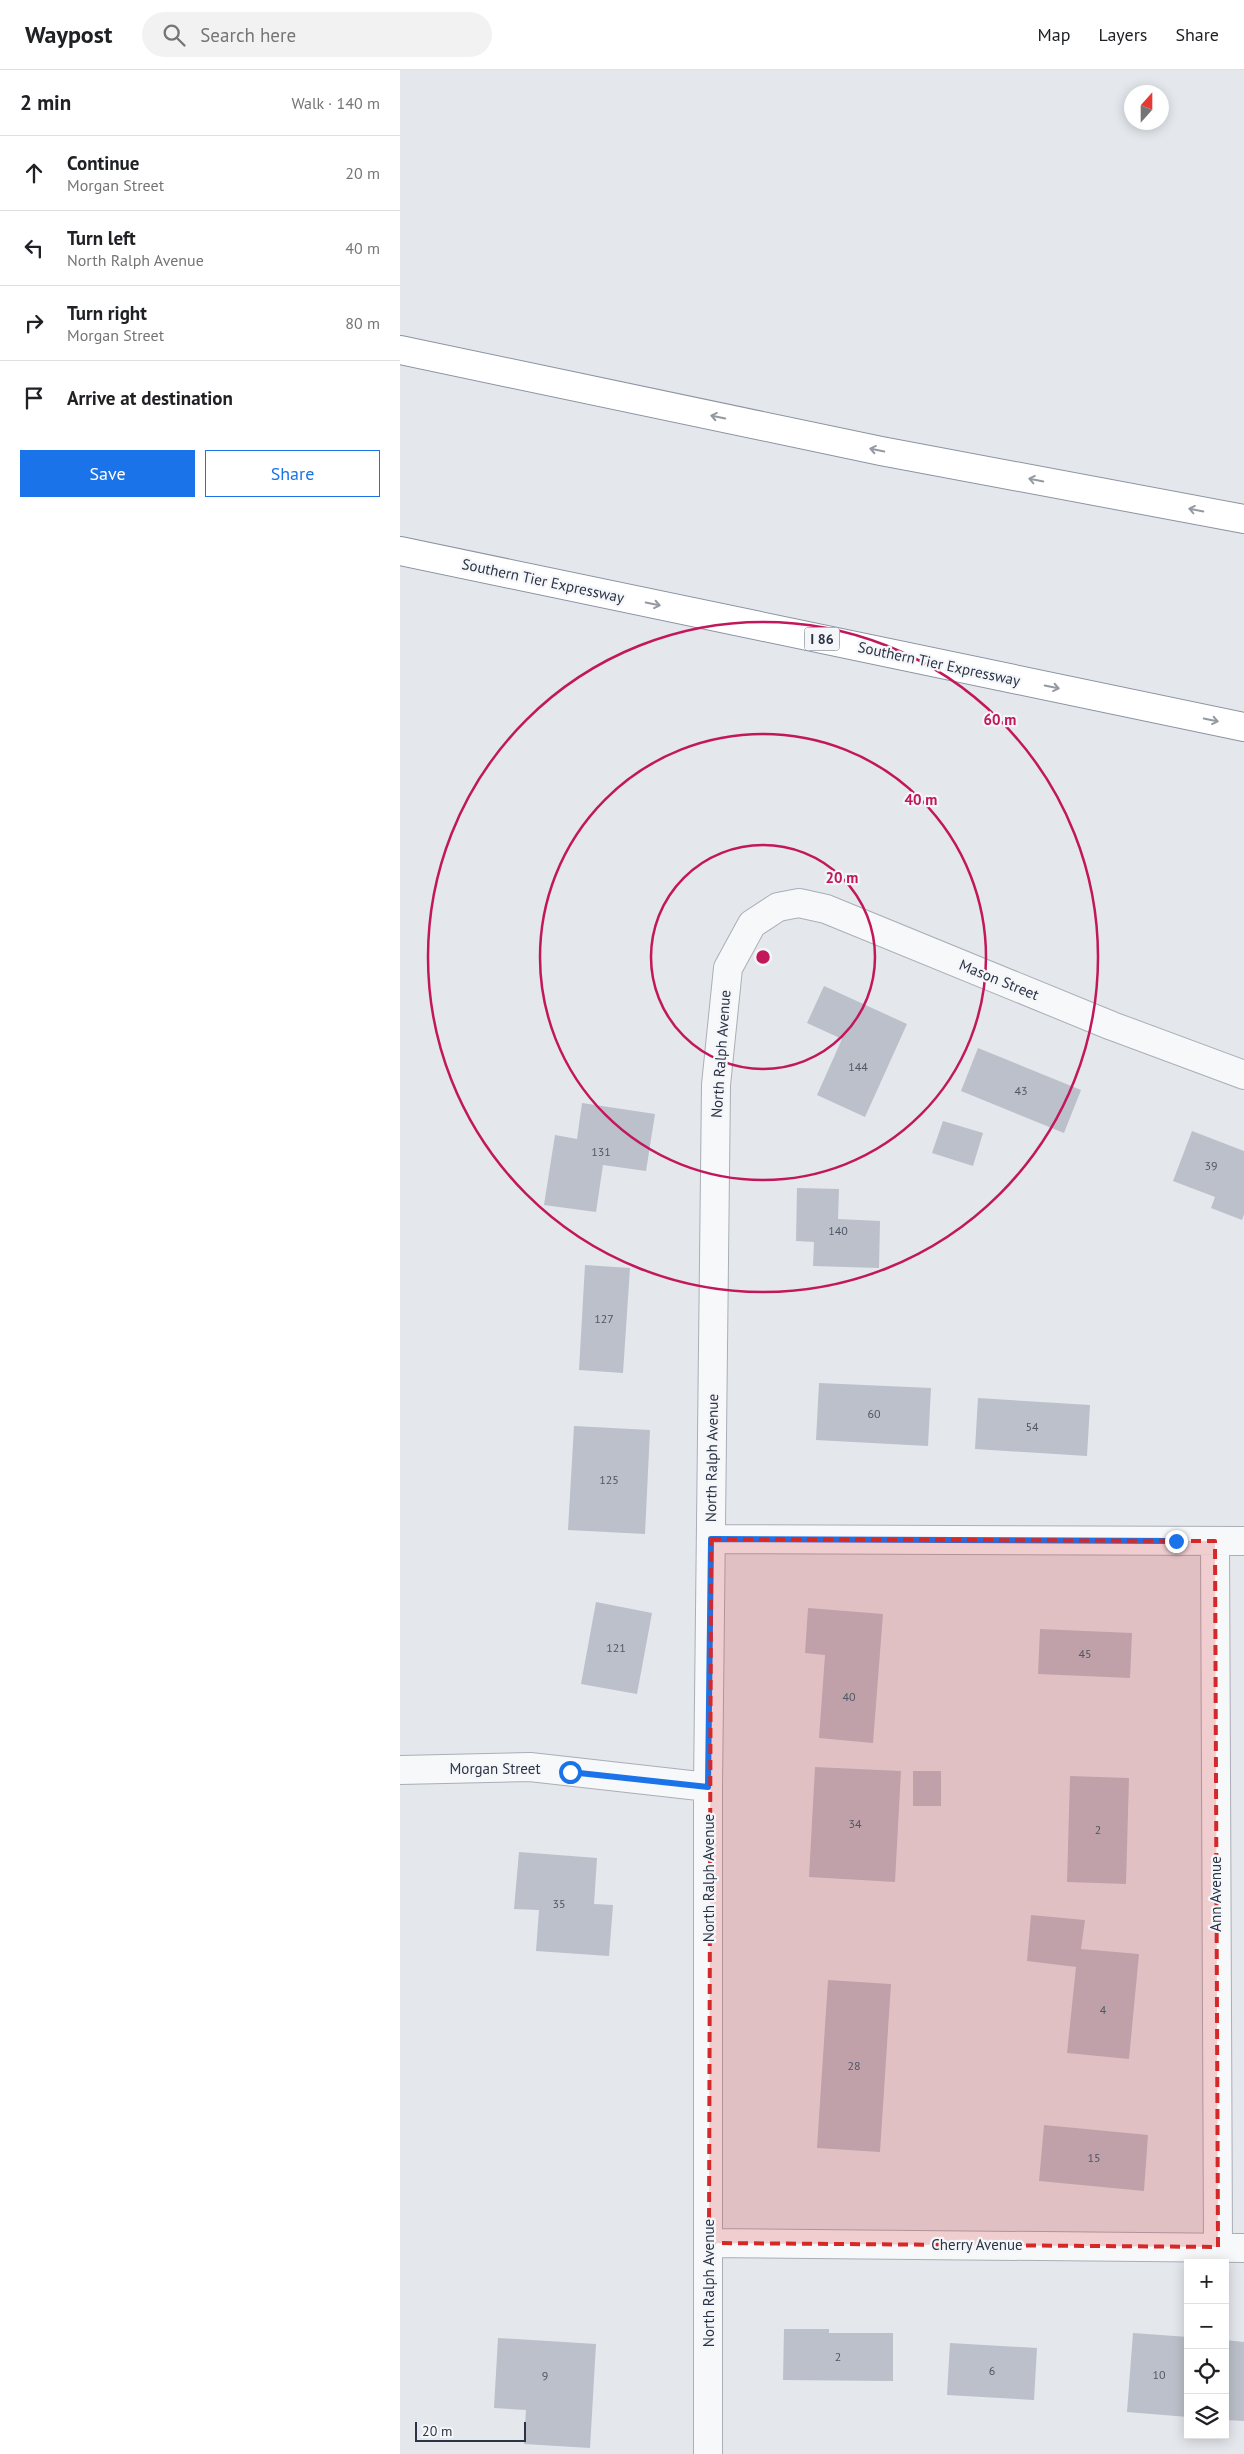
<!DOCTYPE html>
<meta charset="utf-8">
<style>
:root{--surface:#fff;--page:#f2f2f2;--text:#202124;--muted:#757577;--line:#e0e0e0;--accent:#1a73e8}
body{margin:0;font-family:"PT Sans",sans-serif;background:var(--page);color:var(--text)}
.controls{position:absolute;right:15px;bottom:15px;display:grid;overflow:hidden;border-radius:0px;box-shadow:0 2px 12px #0003}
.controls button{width:45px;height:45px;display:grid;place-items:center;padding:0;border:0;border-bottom:1px solid var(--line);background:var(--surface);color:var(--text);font:25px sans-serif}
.compass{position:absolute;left:724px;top:15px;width:45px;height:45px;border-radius:50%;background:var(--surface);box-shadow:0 2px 12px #0003;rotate:21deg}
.scale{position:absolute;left:15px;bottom:12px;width:111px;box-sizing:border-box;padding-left:5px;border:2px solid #2b3445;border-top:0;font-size:14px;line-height:18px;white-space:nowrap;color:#2b3445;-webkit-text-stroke:4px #f4f6f9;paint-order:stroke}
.stop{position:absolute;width:15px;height:15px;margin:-11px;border:4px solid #1a73e8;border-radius:50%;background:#fff}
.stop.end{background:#1a73e8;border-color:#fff;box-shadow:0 1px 5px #0008}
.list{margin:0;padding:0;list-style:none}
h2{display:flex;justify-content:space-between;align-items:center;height:65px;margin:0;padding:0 20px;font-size:21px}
h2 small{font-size:16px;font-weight:400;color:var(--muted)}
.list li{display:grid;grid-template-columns:32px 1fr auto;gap:15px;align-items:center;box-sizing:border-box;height:75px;padding:0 20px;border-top:1px solid var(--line)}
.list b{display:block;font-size:19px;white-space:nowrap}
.list p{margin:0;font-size:16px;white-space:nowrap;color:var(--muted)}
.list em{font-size:16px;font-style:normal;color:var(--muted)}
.actions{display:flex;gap:10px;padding:15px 20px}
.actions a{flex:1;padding:11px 0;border:1px solid var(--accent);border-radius:0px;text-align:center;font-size:18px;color:var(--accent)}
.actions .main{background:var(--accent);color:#fff}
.icon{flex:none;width:28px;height:28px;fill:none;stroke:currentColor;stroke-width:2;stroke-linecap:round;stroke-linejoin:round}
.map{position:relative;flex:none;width:844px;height:2384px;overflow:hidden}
header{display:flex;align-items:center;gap:30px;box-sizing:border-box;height:70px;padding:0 25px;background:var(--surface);border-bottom:1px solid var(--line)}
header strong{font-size:24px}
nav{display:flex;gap:28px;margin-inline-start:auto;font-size:18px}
.search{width:350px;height:45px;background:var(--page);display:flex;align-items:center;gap:12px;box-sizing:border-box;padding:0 18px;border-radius:28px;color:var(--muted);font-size:19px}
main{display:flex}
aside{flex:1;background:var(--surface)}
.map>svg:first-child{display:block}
.building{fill:#bbc0ca}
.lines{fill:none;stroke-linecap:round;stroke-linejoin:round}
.minor-casing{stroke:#a9aeb7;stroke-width:30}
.motorway-casing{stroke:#8b94a3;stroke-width:30}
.minor{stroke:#f7f8fa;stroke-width:28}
.motorway{stroke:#fff;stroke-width:28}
.oneway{stroke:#959aa2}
.route{stroke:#1a73e8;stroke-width:6}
.marked{fill:#d62828;fill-opacity:0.2;stroke:#d62828;stroke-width:4;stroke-dasharray:10 6;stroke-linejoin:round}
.ring{fill:none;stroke:#c2185b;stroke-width:2.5}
.labels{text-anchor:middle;stroke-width:4.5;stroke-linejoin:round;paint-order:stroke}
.number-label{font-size:12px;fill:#4f5766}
.shield{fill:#f4f6f9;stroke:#676e7b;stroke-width:1}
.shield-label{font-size:14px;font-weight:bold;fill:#2b3445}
.street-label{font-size:15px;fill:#2b3445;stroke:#f4f6f9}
.centre{fill:#c2185b;stroke:#f4f6f9;stroke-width:2.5}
.ring-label{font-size:15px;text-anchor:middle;font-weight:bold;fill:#c2185b;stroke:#f4f6f9;stroke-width:4.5;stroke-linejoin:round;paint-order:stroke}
</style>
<header>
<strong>Waypost</strong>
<div class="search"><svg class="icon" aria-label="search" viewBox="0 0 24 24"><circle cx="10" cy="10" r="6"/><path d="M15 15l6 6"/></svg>Search here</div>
<nav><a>Map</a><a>Layers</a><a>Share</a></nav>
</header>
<main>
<aside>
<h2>2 min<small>Walk · 140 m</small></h2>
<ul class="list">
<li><svg class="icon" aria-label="ahead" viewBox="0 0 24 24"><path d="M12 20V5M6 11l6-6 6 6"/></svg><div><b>Continue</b><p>Morgan Street</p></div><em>20 m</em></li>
<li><svg class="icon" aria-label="left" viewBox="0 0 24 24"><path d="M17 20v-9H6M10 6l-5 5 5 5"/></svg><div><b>Turn left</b><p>North Ralph Avenue</p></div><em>40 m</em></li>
<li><svg class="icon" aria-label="right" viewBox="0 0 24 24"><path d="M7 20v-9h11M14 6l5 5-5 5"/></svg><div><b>Turn right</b><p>Morgan Street</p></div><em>80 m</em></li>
<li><svg class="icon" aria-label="arrive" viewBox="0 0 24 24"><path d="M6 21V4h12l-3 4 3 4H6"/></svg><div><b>Arrive at destination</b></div></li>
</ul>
<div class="actions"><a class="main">Save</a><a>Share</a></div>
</aside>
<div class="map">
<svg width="844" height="2384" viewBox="0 0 844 2384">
<rect width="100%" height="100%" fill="#e4e7ec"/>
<path class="building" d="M424,916L507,954L465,1047L417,1025L442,969L407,953Z
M578,978L681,1020L664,1063L561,1021Z
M182,1033L255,1044L246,1101L203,1095L196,1142L144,1135L155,1065L177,1069Z
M543,1051L583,1063L573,1096L532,1083Z
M792,1061L844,1081V1144L842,1150L811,1138L815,1127L773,1111Z
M397,1118L439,1119L438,1149L480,1151L479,1198L413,1196L414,1172L396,1171Z
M185,1195L230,1198L223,1303L179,1300Z
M419,1313L531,1318L528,1376L416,1370Z
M578,1328L690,1335L687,1386L575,1379Z
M174,1356L250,1360L245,1464L168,1460Z
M196,1532L252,1543L237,1624L181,1614Z
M408,1538L483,1544L473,1673L419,1668L425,1585L405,1583Z
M640,1559L732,1563L730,1608L638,1604Z
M415,1697L501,1701L495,1812L409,1807Z
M513,1701H541V1736H513Z
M670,1706L729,1708L726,1814L667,1812Z
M119,1782L197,1788L194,1834L213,1835L209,1886L136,1881L139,1840L114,1839Z
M631,1845L685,1850L681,1879L739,1884L729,1989L667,1983L676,1897L627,1891Z
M428,1910L491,1914L480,2082L417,2078Z
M644,2055L748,2065L744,2121L639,2111Z
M384,2259H429V2263H493V2311L383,2310Z
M733,2263L788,2267V2347L727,2342Z
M98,2268L196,2274L190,2378L124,2374L126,2340L94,2338Z
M825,2270L844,2272V2351L825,2350Z
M550,2273L637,2278L634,2330L547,2325Z"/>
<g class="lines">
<defs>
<path id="minor" d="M311,1469L844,1471
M815,1471L818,2177
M0,1700L130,1697L308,1717
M309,2173L844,2178
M308,2384V1717L316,1015L328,898L352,854L378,837L399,833L426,839L712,956L844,1005"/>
<path id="motorway" d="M0,280L481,381L844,449
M0,481L844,657"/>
</defs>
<use href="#minor" class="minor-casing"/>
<use href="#motorway" class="motorway-casing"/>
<use href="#minor" class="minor"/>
<use href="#motorway" class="motorway"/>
</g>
<defs><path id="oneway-shaft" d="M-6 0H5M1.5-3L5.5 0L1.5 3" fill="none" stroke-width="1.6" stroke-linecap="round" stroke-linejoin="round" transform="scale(1.25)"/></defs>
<g class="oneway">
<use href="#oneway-shaft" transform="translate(318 347) rotate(-168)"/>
<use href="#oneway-shaft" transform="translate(477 380) rotate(-168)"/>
<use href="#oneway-shaft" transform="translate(636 410) rotate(-169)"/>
<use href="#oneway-shaft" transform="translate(796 440) rotate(-169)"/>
<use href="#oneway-shaft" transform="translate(253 534) rotate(12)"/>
<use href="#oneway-shaft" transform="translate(652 617) rotate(12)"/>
<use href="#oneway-shaft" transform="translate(811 650) rotate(12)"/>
</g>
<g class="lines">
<path class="route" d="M170,1702L308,1717L311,1469L776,1471"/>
</g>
<path class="marked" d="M311,1469L815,1471L818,2177L309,2173Z"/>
<g class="ring">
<circle cx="363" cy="887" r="112"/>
<circle cx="363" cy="887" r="223"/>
<circle cx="363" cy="887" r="335"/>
</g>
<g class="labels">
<g class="number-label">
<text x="458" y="1001">144</text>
<text x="621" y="1025">43</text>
<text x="201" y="1086">131</text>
<text x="811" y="1100">39</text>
<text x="438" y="1165">140</text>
<text x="204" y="1253">127</text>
<text x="474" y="1348">60</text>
<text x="632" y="1361">54</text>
<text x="209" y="1414">125</text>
<text x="216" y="1582">121</text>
<text x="685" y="1588">45</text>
<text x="449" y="1631">40</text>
<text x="455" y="1758">34</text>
<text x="698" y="1764">2</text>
<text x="159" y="1838">35</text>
<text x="703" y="1944">4</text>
<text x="454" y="2000">28</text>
<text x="694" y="2092">15</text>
<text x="438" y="2291">2</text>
<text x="592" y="2305">6</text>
<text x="759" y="2309">10</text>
<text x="145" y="2310">9</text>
</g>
<rect class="shield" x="404.5" y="557.5" width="35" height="23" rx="4"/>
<g class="shield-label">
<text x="422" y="574">I 86</text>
</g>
<g class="street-label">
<text transform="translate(143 511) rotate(12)" y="5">Southern Tier Expressway</text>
<text transform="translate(539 594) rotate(12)" y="5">Southern Tier Expressway</text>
<text transform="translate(599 910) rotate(22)" y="5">Mason Street</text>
<text transform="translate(321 984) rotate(-86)" y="5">North Ralph Avenue</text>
<text transform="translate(312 1388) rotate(-89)" y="5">North Ralph Avenue</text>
<text x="95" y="1704">Morgan Street</text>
<text transform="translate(309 1808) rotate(-90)" y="5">North Ralph Avenue</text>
<text transform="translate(816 1824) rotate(-90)" y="5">Ann Avenue</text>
<text x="577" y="2180">Cherry Avenue</text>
<text transform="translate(309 2213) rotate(-90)" y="5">North Ralph Avenue</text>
</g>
</g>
<circle cx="363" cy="887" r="8" class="centre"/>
<g class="ring-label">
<text x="600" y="655">60 m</text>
<text x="521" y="735">40 m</text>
<text x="442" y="813">20 m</text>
</g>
</svg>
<div class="controls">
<button>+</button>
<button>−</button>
<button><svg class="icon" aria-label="locate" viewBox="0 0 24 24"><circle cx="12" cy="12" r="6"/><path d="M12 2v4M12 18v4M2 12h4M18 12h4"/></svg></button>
<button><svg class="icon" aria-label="layers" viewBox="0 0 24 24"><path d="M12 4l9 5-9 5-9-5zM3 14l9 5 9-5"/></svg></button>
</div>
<svg class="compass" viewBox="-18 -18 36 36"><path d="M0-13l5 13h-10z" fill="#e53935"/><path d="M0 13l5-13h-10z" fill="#757577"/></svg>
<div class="scale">20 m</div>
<div class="stop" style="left:170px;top:1702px"></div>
<div class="stop end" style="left:776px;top:1471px"></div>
</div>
</main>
